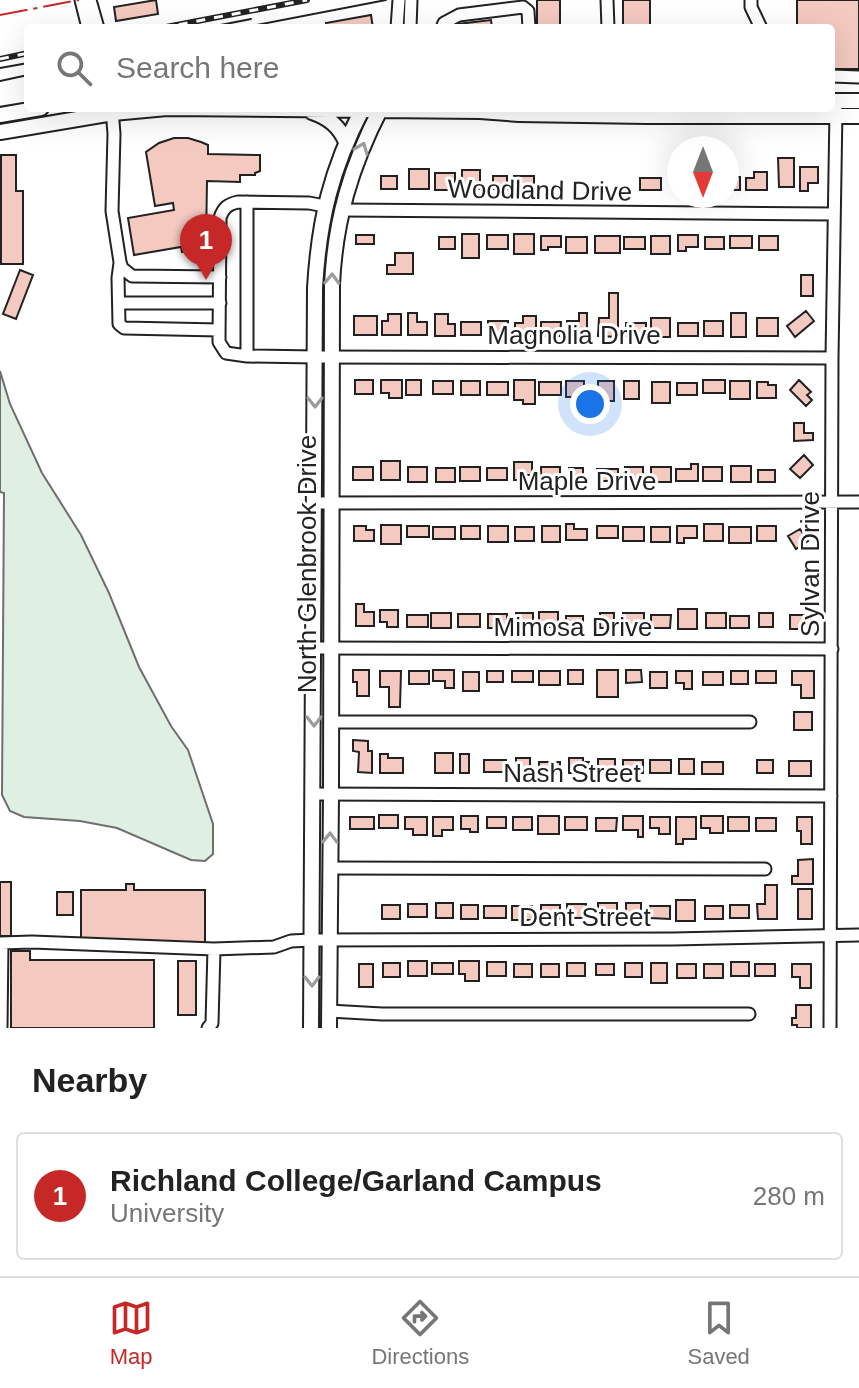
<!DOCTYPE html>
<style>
:root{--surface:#fff;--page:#f2f2f2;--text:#222;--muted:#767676;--line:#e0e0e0;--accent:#c62828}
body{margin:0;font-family:Helvetica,sans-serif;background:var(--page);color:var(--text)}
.compass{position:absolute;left:667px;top:136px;width:72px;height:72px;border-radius:50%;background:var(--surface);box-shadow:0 8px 32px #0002;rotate:180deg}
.you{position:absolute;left:590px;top:404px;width:28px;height:28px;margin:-20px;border:6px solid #fff;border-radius:50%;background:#1a73e8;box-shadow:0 0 0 12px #1a73e833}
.badge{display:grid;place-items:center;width:52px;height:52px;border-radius:50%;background:var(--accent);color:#fff;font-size:26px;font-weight:700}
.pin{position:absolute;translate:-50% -66px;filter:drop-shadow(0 2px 4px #0008)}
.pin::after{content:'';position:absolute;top:42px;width:28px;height:24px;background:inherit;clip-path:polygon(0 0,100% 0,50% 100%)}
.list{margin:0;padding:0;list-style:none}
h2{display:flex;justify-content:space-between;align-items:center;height:104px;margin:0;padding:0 32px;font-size:34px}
h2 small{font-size:26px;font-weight:400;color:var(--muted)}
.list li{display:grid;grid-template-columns:52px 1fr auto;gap:24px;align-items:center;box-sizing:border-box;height:128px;margin:0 16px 16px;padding:0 16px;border:2px solid var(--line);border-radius:8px}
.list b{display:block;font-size:30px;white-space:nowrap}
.list p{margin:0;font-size:26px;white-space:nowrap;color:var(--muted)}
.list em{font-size:26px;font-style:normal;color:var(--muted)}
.icon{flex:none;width:44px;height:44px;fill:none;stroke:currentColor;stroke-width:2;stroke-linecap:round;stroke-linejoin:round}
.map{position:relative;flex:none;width:859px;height:1028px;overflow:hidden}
.search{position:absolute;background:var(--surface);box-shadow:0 8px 32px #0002;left:24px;right:24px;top:24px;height:88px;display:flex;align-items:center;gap:20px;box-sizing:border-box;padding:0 28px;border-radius:8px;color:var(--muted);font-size:30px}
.sheet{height:248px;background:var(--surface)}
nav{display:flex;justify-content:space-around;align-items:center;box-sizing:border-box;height:112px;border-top:2px solid var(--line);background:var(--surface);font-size:22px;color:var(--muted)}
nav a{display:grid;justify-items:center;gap:4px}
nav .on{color:var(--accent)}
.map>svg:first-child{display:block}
.green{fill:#e0efe3;stroke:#6f6f6f;stroke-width:2}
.building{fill:#f3c9c0;stroke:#222;stroke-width:2}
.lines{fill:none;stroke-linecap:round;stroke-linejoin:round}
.minor-casing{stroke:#222;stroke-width:15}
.major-casing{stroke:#222;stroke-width:18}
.minor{stroke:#fff;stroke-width:11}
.major{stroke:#fff;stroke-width:14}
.tram{stroke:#222;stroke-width:2}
.rail-casing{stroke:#222;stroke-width:6}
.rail{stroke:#fff;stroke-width:3;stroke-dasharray:9;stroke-linecap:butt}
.power{stroke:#c62828;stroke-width:2;stroke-dasharray:28 6 4 6;stroke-linecap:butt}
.oneway{stroke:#9c9c9c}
.labels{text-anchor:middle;stroke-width:6;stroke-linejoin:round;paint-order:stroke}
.street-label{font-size:26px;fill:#222;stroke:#fff}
</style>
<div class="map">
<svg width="859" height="1028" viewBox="0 0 859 1028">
<rect width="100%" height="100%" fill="#fff"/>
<path class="green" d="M0,371L10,404L42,473L81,535L109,593L139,667L171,726L188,750L213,824V854L205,861L191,860L117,828L80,821L24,817L10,811L2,795L4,493L0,492Z"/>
<path class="building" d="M156,0L158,14L116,21L114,7Z
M537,0H560V28H537Z
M623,0H650V28H623Z
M797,0H859V69H831V28H797Z
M371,15L373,28H327L326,23Z
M491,20L492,28H458V24Z
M174,138H188L201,142L208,145V154L260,155V171L255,173V175H240V182L207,181L206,243L197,249L182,252L181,247L134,255L128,218L174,210L173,203L155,206L146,152L159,143Z
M1,155H16V191H23V264H1Z
M778,158H794V187H779Z
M800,167H818V183H808V191H800Z
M409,169H429V189H409Z
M462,170H480V189H475V183H470V190H462Z
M754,172H767V190H746V178H754Z
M435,173H455V190H435Z
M381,176H397V189H381Z
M493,176H507V189H493Z
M514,176H534V191H514Z
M727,177H740V190H727Z
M640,178H661V190H640Z
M462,234H479V258H462Z
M514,234H534V254H514Z
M356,235H374V244H356Z
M487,235H508V249H487Z
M678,235H698V247H686V251H678Z
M541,236H561V247H548V250H541Z
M595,236H620V253H595Z
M651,236H670V254H651Z
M730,236H752V248H730Z
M759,236H778V250H759Z
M439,237H455V249H439Z
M566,237H587V253H566Z
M624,237H645V249H624Z
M705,237H724V249H705Z
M395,253H413V274H387V265H395Z
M20,270L33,275L16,319L3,314Z
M801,275H813V296H801Z
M609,293H618V337L598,336L599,318H609Z
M806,311L814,321L795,337L787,326Z
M408,313H417V322H427V335H408Z
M579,313H587V336H567V321H579Z
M731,313H746V337H731Z
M388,314H401V335H382V321H388Z
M435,314H448V324H455V336H435Z
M354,316H377V335H354Z
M523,316H536V336H515V323H523Z
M651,318H670V337H651Z
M757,318H778V336H757Z
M488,321H508V335H488Z
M704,321H723V336H704Z
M461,322H481V335H461Z
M541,322H561L560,336H541Z
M626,323H646V336H626Z
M678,323H698V336H678Z
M355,380H373V394H355Z
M381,380H402V398H389V393H381Z
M406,380H421V395H406Z
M514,380H535V404H523V400H514Z
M703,380H725V393H703Z
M799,380L811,392L807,395L812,400L806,406L790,390Z
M433,381H453V394H433Z
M461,381H480V395H461Z
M566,381H584V404H572V397H566Z
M598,381H614V401H598Z
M624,381H639V399H624Z
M730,381H750V399H730Z
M487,382H508V395H487Z
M539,382H561V395H539Z
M652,382H670V403H652Z
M757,382H768V385H776V398H757Z
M677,383H697V395H677Z
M794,423H804V433H813V440L794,441Z
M804,455L813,465L800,478L790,469Z
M381,461H400V480H381Z
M514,462H532V475H521V480H514Z
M691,464H698V481H676V469H691Z
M731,466H751V482H731Z
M353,467H373V480H353Z
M408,467H427V482H408Z
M460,467H480V481H460Z
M541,467H560V481H541Z
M625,467H643V481H625Z
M651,467H671V482H651Z
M703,467H722V481H703Z
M436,468H455V482H436Z
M487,468H507V480H487Z
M569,468H583V481H569Z
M597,469H618V481H597Z
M758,470H775V482H758Z
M566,524H574V529H587V540H566Z
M704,524H723V541H704Z
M381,525H401V544H381Z
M354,526H366V530H374V541H354Z
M407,526H429V537H407Z
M461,526H480V539H461Z
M488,526H508V542H488Z
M542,526H560V542H542Z
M597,526H618V538H597Z
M677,526H697V538H684V543H677Z
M757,526H776V541H757Z
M433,527H455V539H433Z
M515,527H534V541H515Z
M623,527H644V541H623Z
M651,527H670V542H651Z
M729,527H751V543H729Z
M800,529L808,541L796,549L788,536Z
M356,604H364V612H374V626H356Z
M678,609H697V629H678Z
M380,610H398V627H387V622H380Z
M539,612H558V627H539Z
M431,613H451V628H431Z
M516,613H533V627H516Z
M600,613H614V628H600Z
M623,613H644V626H623Z
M706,613H726V628H706Z
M759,613H773V627H759Z
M458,614H480V627H458Z
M488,614H507V628H488Z
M407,615H428V627H407Z
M651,615H671L670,628H651Z
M790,615H812V629H790Z
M566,616H583V628H566Z
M730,616H749V628H730Z
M353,670H369V696H357V682H353Z
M433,670H454V688H445V681H433Z
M568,670H583V684H568Z
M597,670H618V697H597Z
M626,670H641L642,682L626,683Z
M380,671H401L400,707H389V687H380Z
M409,671H429V684H409Z
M487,671H503V682H487Z
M512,671H533V682H512Z
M539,671H560V685H539Z
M676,671H692V689H684V683H676Z
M731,671H748V684H731Z
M756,671H776V683H756Z
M792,671H814V698H801V685H792Z
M463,672H479V691H463Z
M650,672H667V688H650Z
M703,672H723V685H703Z
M794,712H812V730H794Z
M353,740L368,741V751H372V773L358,772L359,752L353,751Z
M435,753H453V773H435Z
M380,754H388V758H403V773H380Z
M460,754H469V773H460Z
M516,758H530V773H516Z
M569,758H583V762H589V773H569Z
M598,759H615V773H598Z
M679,759H694V774H679Z
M484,760H506V772H484Z
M623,760H643V773H623Z
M650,760H671V773H650Z
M757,760H773V773H757Z
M789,761H811V776H789Z
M539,762H560V773H539Z
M702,762H723V774H702Z
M379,815H398V828H379Z
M461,816H478V832H470V829H461Z
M538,816H559V834H538Z
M623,816H643V837H638V830H623Z
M701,816H723V833H710V828H701Z
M350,817H374V829H350Z
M405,817H427V835H413V829H405Z
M433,817H453V830H442V836H433Z
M487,817H506V828H487Z
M513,817H532V830H513Z
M565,817H587V830H565Z
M650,817H670V834H659V828H650Z
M676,817H696V839H683V844H676Z
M728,817H749V831H728Z
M797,817H812V844H801V831H797Z
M596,818H617L616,831H596Z
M756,818H776V831H756Z
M813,859V884H792V876H798V860Z
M0,882H11V936H0Z
M126,884H134V890H205V945L81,944V890H126Z
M765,885H777V919H758L757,904H765Z
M798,889H812V919H798Z
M57,892H73V915H57Z
M676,900H695V921H676Z
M436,903H453V918H436Z
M598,903H617V918H598Z
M626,903H641V920H626Z
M408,904H427V917H408Z
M567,904H586V918H567Z
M382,905H400V919H382Z
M461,905H478V919H461Z
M541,905H560V919H541Z
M730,905H749V918H730Z
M484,906H506V918H484Z
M512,906H532V920H512Z
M650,906H670V919L650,918Z
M705,906H723V919H705Z
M11,951H30V960H154V1028H11Z
M178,961H196V1015H178Z
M408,961H427V976H408Z
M459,961H479V981H465V974H459Z
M487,962H506V976H487Z
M731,962H749V976H731Z
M383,963H400V977H383Z
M432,963H453V974H432Z
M567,963H585V976H567Z
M625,963H642V977H625Z
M651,963H667V983H651Z
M359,964H373V987H359Z
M514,964H532V977H514Z
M541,964H559V977H541Z
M596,964H614V975H596Z
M677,964H696V978H677Z
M704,964H723V978H704Z
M755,964H775V976H755Z
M792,964H811V988H800V977H792Z
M796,1005H811V1028H797V1025H792V1018H796Z"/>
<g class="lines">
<defs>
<path id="minor" d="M81,0L88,28
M90,0L98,28
M607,0L608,28
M751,0V7L761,28
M397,28L399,0
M410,28L411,0
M442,28L444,23L459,15L523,7L528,11L529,28
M831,76L859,77
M112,109L114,134L112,211L120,262L122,268L132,276L220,277
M247,202V356
M325,206L309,203L238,202C228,204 223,208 220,218L219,342L226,353L247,356L316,357L832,358
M342,210L834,214
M120,263L118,278L119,324L124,328L219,330
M119,303H220
M315,503L859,502
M314,648L832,649
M331,722H750
M313,794L831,796
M330,868L765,869
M0,943L32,942L214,949
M329,1011L382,1014H749
M1,1028L2,943
M208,1028L212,1023L214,949L274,947L291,941L312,940L673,939L859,935
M830,1028L832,358L836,110"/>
<path id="major" d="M831,101H859
M312,112C329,118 339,126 346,142
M0,115L41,108
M0,132L113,113L167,108L480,111L519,114L647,116H859
M311,1028L315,288C319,220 331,169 363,108
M329,1028L331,794L332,285C335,220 351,166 381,108"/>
</defs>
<use href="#minor" class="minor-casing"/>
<use href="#major" class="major-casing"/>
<use href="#minor" class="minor"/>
<use href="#major" class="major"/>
<path class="tram" d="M205,28L251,19
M241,28L386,0
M0,68L28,63
M0,81L28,75"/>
<defs>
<path id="rail" d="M161,28L307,0
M0,59L28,53"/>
</defs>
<use href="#rail" class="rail-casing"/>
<use href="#rail" class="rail"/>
<path class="power" d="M0,15L79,0"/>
</g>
<defs><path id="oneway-chevron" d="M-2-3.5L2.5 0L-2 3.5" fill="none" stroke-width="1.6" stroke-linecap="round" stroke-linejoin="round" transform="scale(2)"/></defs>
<g class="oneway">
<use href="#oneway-chevron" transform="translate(362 148) rotate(-68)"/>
<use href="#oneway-chevron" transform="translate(332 279) rotate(-88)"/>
<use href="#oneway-chevron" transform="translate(315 402) rotate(90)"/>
<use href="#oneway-chevron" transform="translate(314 721) rotate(90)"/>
<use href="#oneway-chevron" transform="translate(330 838) rotate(-89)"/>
<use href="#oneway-chevron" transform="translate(312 981) rotate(90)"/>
</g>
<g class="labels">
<g class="street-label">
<text transform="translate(540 190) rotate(1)" y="9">Woodland Drive</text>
<text x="574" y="344">Magnolia Drive</text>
<text x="587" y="490">Maple Drive</text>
<text transform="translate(307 564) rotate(-90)" y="9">North Glenbrook Drive</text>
<text transform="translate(810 564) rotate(-90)" y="9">Sylvan Drive</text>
<text x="573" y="636">Mimosa Drive</text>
<text x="572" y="782">Nash Street</text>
<text x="585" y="926">Dent Street</text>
</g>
</g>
</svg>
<svg class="compass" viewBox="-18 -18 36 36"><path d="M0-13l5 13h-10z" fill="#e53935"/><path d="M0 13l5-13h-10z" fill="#767676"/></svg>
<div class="you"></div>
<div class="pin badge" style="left:206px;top:280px">1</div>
<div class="search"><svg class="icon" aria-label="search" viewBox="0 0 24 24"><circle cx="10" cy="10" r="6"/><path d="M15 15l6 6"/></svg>Search here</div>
</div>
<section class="sheet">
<h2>Nearby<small></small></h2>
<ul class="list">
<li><span class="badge">1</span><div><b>Richland College/Garland Campus</b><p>University</p></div><em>280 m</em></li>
</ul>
</section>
<nav>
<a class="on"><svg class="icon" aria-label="map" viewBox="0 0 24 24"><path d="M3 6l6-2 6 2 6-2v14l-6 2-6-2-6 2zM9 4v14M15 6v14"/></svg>Map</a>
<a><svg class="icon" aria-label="directions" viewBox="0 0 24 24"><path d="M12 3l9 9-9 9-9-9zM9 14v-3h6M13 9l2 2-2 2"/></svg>Directions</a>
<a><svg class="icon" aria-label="saved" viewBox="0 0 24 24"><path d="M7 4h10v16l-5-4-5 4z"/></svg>Saved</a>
</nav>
